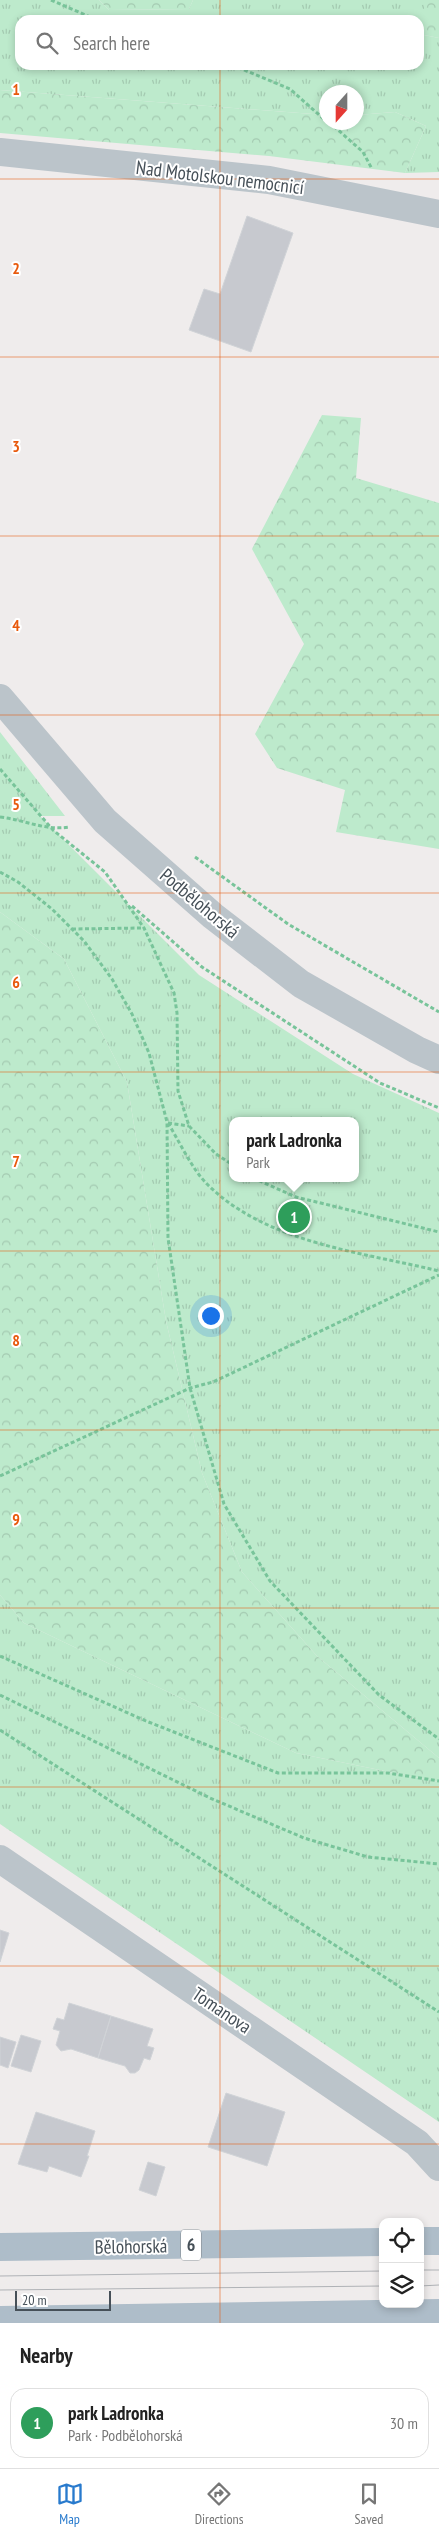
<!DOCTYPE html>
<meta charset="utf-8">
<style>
:root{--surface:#fff;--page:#f2f2f2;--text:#222;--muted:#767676;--line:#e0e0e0;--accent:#287acd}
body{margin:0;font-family:"PT Sans Narrow",sans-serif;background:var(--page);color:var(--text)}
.controls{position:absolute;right:15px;bottom:15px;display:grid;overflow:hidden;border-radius:10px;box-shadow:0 2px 8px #0003}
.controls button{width:45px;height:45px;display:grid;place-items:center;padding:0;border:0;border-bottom:1px solid var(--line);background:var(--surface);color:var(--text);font:25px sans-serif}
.compass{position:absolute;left:319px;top:85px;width:45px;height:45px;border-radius:50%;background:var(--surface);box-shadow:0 2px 8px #0003;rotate:201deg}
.scale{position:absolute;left:15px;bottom:12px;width:96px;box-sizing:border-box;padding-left:5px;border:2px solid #465058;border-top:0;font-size:14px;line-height:18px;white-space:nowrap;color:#465058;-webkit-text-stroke:4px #fff;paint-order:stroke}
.you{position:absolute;left:210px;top:1315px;width:18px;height:18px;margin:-12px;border:4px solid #fff;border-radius:50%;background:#1a73e8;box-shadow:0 0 0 8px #1a73e833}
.badge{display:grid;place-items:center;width:32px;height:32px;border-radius:50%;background:var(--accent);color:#fff;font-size:16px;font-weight:700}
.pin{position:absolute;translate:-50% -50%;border:2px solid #fff;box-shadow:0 1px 5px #0006}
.popup{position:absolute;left:229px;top:1117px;width:130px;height:65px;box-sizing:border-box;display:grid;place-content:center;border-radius:10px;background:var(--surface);filter:drop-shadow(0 1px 4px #0005);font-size:16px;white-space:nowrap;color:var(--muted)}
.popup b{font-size:19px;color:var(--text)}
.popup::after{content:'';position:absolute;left:50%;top:100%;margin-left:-10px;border:10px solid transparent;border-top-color:var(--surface)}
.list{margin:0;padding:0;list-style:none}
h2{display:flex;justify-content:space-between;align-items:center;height:65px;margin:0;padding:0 20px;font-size:21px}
h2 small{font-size:16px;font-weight:400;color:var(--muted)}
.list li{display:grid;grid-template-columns:32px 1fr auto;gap:15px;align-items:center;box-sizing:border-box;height:70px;margin:0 10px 10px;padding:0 10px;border:1px solid var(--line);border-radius:15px}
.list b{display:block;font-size:19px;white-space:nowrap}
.list p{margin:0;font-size:16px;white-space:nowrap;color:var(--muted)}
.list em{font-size:16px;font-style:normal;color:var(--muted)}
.icon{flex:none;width:28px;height:28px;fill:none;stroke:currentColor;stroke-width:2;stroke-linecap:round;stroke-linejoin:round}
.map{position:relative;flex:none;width:439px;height:2323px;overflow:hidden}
.search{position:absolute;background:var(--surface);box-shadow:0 2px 8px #0003;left:15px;right:15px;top:15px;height:55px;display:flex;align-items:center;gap:12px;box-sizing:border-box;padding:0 18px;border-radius:15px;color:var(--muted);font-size:19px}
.sheet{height:145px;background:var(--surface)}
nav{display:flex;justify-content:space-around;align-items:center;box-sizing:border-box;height:70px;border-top:1px solid var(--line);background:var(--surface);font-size:14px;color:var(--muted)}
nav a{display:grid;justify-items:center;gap:2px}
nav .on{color:var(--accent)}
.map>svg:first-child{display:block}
.grass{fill:url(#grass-tufts);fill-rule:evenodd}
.forest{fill:url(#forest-crowns)}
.building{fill:#c7c9cf;stroke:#d0d3d7}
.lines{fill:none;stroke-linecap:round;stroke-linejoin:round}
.path{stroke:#78c49a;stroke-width:3;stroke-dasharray:4 2.5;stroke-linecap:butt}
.minor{stroke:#bbc4ca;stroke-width:28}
.tertiary{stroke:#bbc4ca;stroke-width:28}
.primary{stroke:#aebdc9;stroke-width:28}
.tram{stroke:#afb2b6;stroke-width:1}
.grid{fill:none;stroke:#e8590c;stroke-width:1;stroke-opacity:0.55}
.labels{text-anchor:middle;stroke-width:4;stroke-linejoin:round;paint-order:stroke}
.shield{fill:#fff;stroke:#7e848a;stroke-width:1}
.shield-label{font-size:18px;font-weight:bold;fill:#465058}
.street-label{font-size:19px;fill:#465058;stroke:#fff}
.grid-label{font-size:16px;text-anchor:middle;font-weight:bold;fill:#e8590c;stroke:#fff;stroke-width:4;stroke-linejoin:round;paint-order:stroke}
</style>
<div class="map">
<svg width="439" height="2323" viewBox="0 0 439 2323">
<defs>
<pattern id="grass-tufts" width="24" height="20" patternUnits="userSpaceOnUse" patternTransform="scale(1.25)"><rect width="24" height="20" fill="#bdeacc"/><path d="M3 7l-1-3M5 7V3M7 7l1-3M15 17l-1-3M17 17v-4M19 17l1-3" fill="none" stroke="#a4cab1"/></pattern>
<pattern id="forest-crowns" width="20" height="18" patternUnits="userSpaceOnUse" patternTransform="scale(1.25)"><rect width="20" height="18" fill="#bdeacc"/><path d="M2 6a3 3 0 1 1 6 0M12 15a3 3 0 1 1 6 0" fill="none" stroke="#a4cab1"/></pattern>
</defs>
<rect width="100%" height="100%" fill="#efecec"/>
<path class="grass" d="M0,0H99L109,10L189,9L193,0H424V35L439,38V172L405,173L426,126L395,112L357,115L356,92H326V115L0,90ZM20,20H419V65H20Z
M0,732L65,816H40L199,975L353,1074L439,1113V1758L317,1656L242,1572L202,1473L166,1321L127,1082L64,959L0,912ZM233,1121H355V1178H233Z
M0,1595L24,1623L296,1753L439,1782V2122L0,1824Z"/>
<path class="forest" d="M99,0H193L189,9L109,10Z
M424,0H439V38L424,35Z
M0,90L326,115V122H356L357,115L395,112L426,126L405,173L269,156L0,133Z
M322,415L361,418L356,478L439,503V849L336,832L345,790L277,768L255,734L304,644L252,549Z
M0,912L64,959L127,1082L166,1321L202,1473L242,1572L317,1656L439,1758V1782L296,1753L24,1623L0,1595Z"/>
<path class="building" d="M247,216L293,233L251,352L189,330L204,289L220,294Z
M0,1930L9,1933L0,1962Z
M69,2003L111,2016L98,2058L71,2049L61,2051L56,2045L60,2031L53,2029L57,2018L64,2020Z
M111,2016L153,2029L147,2046L154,2048L150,2060L144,2058L139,2070L135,2073H130L125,2066L98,2058Z
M21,2035L41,2041L31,2072L11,2066Z
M0,2037L16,2042L8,2068L0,2065Z
M226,2093L285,2112L267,2166L208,2147Z
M36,2112L95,2131L87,2156H89L81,2177L49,2166L47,2172L18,2164Z
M148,2162L165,2167L156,2196L139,2190Z"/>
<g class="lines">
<path class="path" d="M51,0L97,20
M232,65L290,89L326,121
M329,122L363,152L372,169
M0,769L53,830L105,872L144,928L174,993L177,1013L178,1091L189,1126L216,1154L233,1165
M0,817C26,820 44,831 70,827
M195,857L288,924L439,1012
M0,872L18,882L52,909L84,941L112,979L132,1014L149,1053L167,1122L168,1238L190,1388L224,1504L270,1581L379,1695L439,1739
M132,906L202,967L380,1083L439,1108
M72,929L143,928
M168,1123C179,1141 192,1169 207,1184C266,1243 361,1252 439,1271
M168,1123L189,1126
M253,1178L296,1197L439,1232
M0,1476L190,1388L213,1382L439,1275
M0,1656L146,1721L278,1773H388L439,1781
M0,1695L210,1798L304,1838L368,1857L439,1864
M0,1730L439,2012"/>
<path class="minor" d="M0,152L269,180L439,214"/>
<path class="tertiary" d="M0,698L105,821L213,916L301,984L417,1050L439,1060
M0,1859L417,2143L439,2167"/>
<path class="primary" d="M420,2241H439
M0,2247L383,2242
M0,2320L439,2313"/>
<path class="tram" d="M420,2270H439
M0,2276L383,2271
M420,2286L439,2285
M0,2290L383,2286"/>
</g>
<path class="grid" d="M220,0V20M220,65V2323M0,179H439M0,357H439M0,536H439M0,715H439M0,893H439M0,1072H439M0,1251H439M0,1430H439M0,1608H439M0,1787H439M0,1966H439M0,2144H439"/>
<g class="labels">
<rect class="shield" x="181" y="2229.5" width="20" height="31" rx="4"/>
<g class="shield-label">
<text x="191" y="2251">6</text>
</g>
<g class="street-label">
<text transform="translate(220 177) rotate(7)" y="7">Nad Motolskou nemocnicí</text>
<text transform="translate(200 903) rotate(40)" y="7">Podbělohorská</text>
<text transform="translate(222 2010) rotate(34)" y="7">Tomanova</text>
<text transform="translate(131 2246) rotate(-1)" y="7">Bělohorská</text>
</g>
</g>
<g class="grid-label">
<text x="16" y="95">1</text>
<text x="16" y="274">2</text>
<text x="16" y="452">3</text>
<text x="16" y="631">4</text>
<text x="16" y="810">5</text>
<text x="16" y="988">6</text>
<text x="16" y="1167">7</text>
<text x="16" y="1346">8</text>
<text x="16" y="1525">9</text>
</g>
</svg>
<div class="controls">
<button><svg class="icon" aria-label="locate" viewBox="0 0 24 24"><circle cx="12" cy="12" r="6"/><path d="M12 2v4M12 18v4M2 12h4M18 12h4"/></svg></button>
<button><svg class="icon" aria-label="layers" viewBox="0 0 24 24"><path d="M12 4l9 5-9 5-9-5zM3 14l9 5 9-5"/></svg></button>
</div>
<svg class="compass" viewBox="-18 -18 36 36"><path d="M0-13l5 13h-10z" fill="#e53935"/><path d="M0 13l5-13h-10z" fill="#767676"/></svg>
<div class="scale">20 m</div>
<div class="you"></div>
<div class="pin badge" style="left:294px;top:1217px;background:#2e9e5b">1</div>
<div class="popup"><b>park Ladronka</b>Park</div>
<div class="search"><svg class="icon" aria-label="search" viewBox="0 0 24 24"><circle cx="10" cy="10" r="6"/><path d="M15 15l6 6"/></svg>Search here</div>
</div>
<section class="sheet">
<h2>Nearby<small></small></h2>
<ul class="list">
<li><span class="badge" style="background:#2e9e5b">1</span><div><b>park Ladronka</b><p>Park · Podbělohorská</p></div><em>30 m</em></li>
</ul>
</section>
<nav>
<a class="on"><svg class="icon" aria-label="map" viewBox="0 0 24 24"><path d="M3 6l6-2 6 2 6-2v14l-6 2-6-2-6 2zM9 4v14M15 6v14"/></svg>Map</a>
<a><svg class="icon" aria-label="directions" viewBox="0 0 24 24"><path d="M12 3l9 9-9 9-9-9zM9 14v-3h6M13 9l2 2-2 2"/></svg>Directions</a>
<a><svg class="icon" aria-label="saved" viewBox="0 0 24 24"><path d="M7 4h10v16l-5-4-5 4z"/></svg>Saved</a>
</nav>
